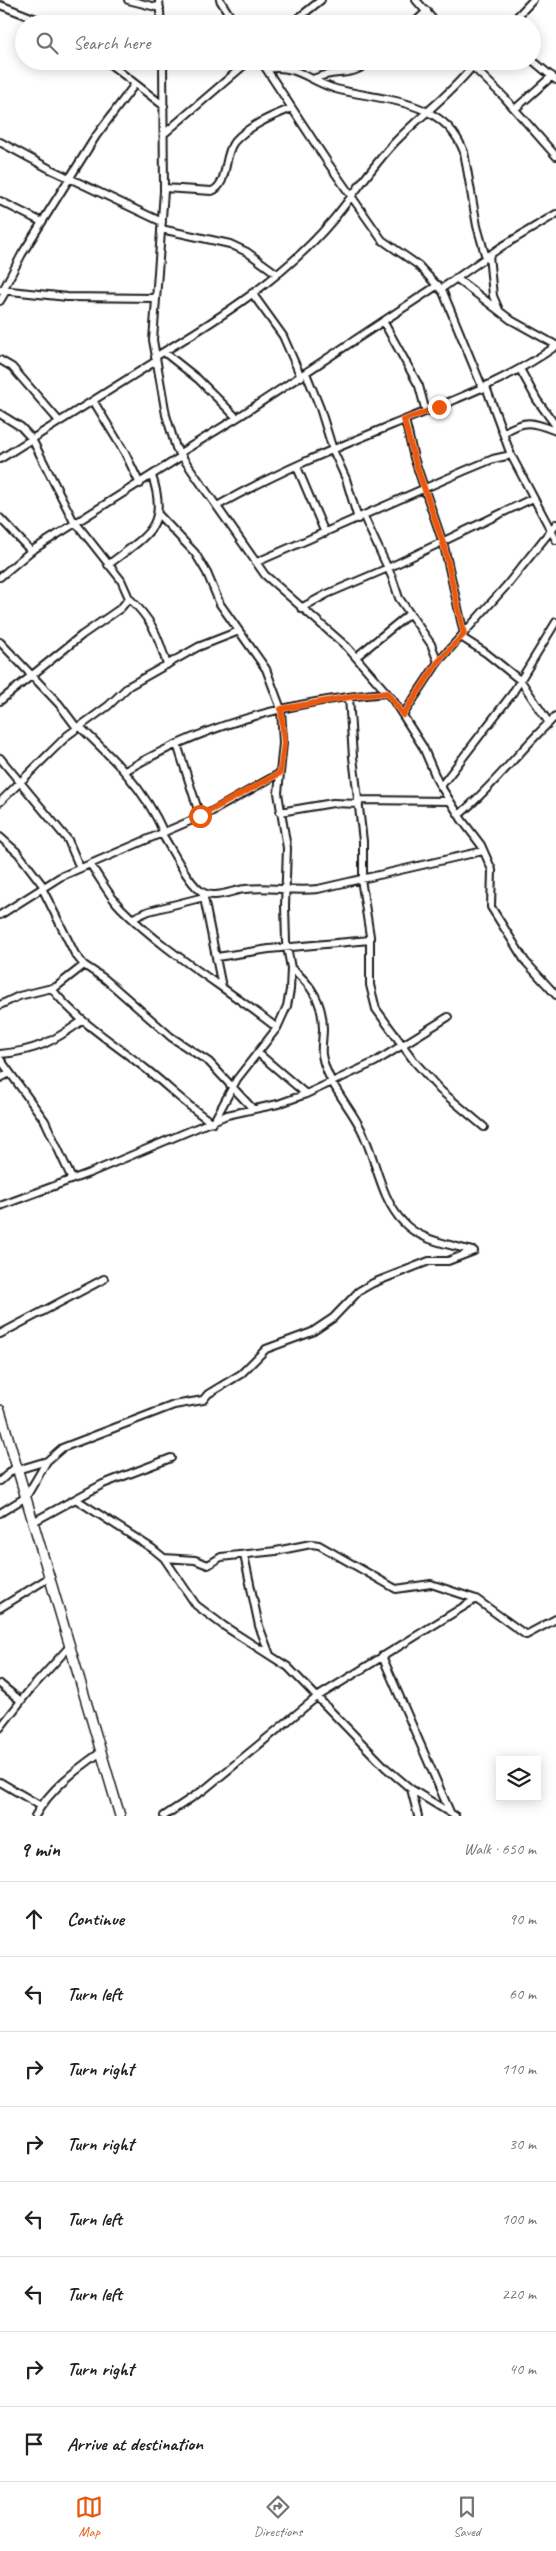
<!DOCTYPE html>
<meta charset="utf-8">
<style>
:root{--surface:#fff;--page:#f2f2f2;--text:#202124;--muted:#757577;--line:#e0e0e0;--accent:#ea580c}
body{margin:0;font-family:Caveat,sans-serif;background:var(--page);color:var(--text)}
.controls{position:absolute;right:15px;bottom:15px;display:grid;overflow:hidden;border-radius:0px;box-shadow:0 2px 12px #0003}
.controls button{width:45px;height:45px;display:grid;place-items:center;padding:0;border:0;border-bottom:1px solid var(--line);background:var(--surface);color:var(--text);font:25px sans-serif}
.stop{position:absolute;width:15px;height:15px;margin:-11px;border:4px solid #ea580c;border-radius:50%;background:#fff}
.stop.end{background:#ea580c;border-color:#fff;box-shadow:0 1px 5px #0008}
.list{margin:0;padding:0;list-style:none}
h2{display:flex;justify-content:space-between;align-items:center;height:65px;margin:0;padding:0 20px;font-size:21px}
h2 small{font-size:16px;font-weight:400;color:var(--muted)}
.list li{display:grid;grid-template-columns:32px 1fr auto;gap:15px;align-items:center;box-sizing:border-box;height:75px;padding:0 20px;border-top:1px solid var(--line)}
.list b{display:block;font-size:19px;white-space:nowrap}
.list em{font-size:16px;font-style:normal;color:var(--muted)}
.icon{flex:none;width:28px;height:28px;fill:none;stroke:currentColor;stroke-width:2;stroke-linecap:round;stroke-linejoin:round}
.map{position:relative;flex:none;width:556px;height:1816px;overflow:hidden}
.search{position:absolute;background:var(--surface);box-shadow:0 2px 12px #0003;left:15px;right:15px;top:15px;height:55px;display:flex;align-items:center;gap:12px;box-sizing:border-box;padding:0 18px;border-radius:28px;color:var(--muted);font-size:19px}
.sheet{height:665px;background:var(--surface)}
nav{display:flex;justify-content:space-around;align-items:center;box-sizing:border-box;height:70px;border-top:1px solid var(--line);background:var(--surface);font-size:14px;color:var(--muted)}
nav a{display:grid;justify-items:center;gap:2px}
nav .on{color:var(--accent)}
.map>svg:first-child{display:block}
.lines{fill:none;stroke-linecap:round;stroke-linejoin:round}
.street-casing{stroke:#1c1c1c;stroke-width:10}
.secondary-casing{stroke:#1c1c1c;stroke-width:12}
.street{stroke:#fff;stroke-width:6}
.secondary{stroke:#fff;stroke-width:9}
.route{stroke:#ea580c;stroke-width:6}
</style>
<div class="map">
<svg width="556" height="1816" viewBox="0 0 556 1816">
<rect width="100%" height="100%" fill="#fff"/>
<filter id="ink" filterUnits="userSpaceOnUse"><feTurbulence type="fractalNoise" baseFrequency=".02" numOctaves="2"/><feDisplacementMap in="SourceGraphic" scale="10" xChannelSelector="R" yChannelSelector="G"/><feConvolveMatrix kernelMatrix="1 2 1 2 8 2 1 2 1" color-interpolation-filters="sRGB"/></filter>
<g filter="url(#ink)">
<g class="lines">
<defs>
<path id="street" d="M128,0L160,8
M159,0L161,24
M220,0L235,24
M416,0L437,24
M0,5L49,24
M291,24L321,0
M413,24L427,11
M510,24L533,0
M532,60L556,80
M106,61L164,106
M163,61L164,191L153,340L166,415L176,448L265,575L347,647L393,700L423,747L438,782L462,820L481,845L492,870L491,907L525,961L556,995
M261,61L328,163L382,240L418,265L443,292L483,389
M467,61L504,97L556,156
M267,69C298,64 308,81 336,89C382,101 444,98 464,152L477,226L486,258
M313,79C338,68 349,79 371,61
M515,109L552,76
M165,133L249,61
M0,142L50,169L162,222
M164,188L212,191C229,184 223,156 234,142C248,126 272,116 292,108
M0,201L42,222
M161,229L230,244L247,252L276,273
M489,255L493,296L499,310
M456,278L511,320L556,345
M441,289L501,247L556,214
M1,290L67,297L155,298
M3,290L22,254L96,136L135,84
M252,293L283,336L301,377
M0,301L6,291
M383,321L419,386L426,412
M164,352L198,379L237,418
M155,357C217,320 285,277 332,221C354,195 372,166 396,141C421,115 450,95 472,67
M0,360L12,367L59,421
M520,369L537,400L556,426
M306,373L320,408L333,450L346,479L358,519
M486,387L511,455L556,540
M94,402L125,453L140,484
M0,414L21,427L32,439L75,524
M405,420L414,458L444,546L464,634
M503,433C526,419 532,422 556,431
M180,453L240,416L438,285
M0,459L156,361
M297,467L325,533
M217,506C273,474 333,449 392,425C449,402 505,382 556,346
M364,517L392,577L399,598L431,644L438,662
M0,518L31,551
M257,562L464,471L493,459L511,455
M108,565C145,536 170,528 152,476
M0,577L31,551L182,456
M129,598C152,620 158,635 167,665
M301,608L327,594L388,568L533,498
M461,637L486,653L521,681L549,723
M0,642L59,704L77,728
M356,657L409,614
M349,697L353,757L363,841V878
M0,701L82,635L121,608L129,598L121,580L76,523
M403,715L438,662L507,585L556,524
M79,726C113,758 145,789 164,833
M177,744L200,816
M0,758L68,840L80,868
M125,771C205,724 295,700 387,693
M441,786L512,694L556,622
M359,800L450,801
M0,802L68,735L108,706L129,686L198,647L239,631
M280,812L333,803L359,804
M459,815C495,785 522,747 556,716
M162,834C171,848 190,887 204,893C216,899 233,890 245,889C269,886 294,892 318,889L483,851
M0,837L18,853L44,887
M90,864C100,878 109,896 121,908C168,955 226,987 277,1028
M361,879L370,936V985L376,1009L414,1061L440,1090L484,1127
M42,888L75,954L84,965L105,979L171,1037L209,1062L252,1108
M203,893L222,987
M0,915L60,877L211,812L280,773
M133,918L149,911L204,897
M217,957L269,949L370,940
M291,968C311,984 323,1002 323,1029C323,1037 321,1047 322,1055C327,1083 349,1105 361,1129C376,1158 380,1198 403,1222C420,1241 450,1244 472,1251
M52,989C78,1022 114,1043 146,1069C169,1087 188,1107 213,1123L237,1079L277,1028L287,1006L290,990L291,968L286,942L285,906L287,848L278,793L283,743L281,709L266,669L220,604L207,573L195,553L158,514
M0,1005L19,996L56,987L84,965
M258,1053L306,1094
M0,1054C36,1051 54,1041 82,1021
M0,1059L45,1121L72,1179
M0,1078L10,1073
M0,1206L92,1172L227,1115L278,1104L306,1094L375,1062L448,1017
M0,1334L104,1279
M17,1470L47,1461
M0,1481L16,1467
M77,1500L153,1549L164,1558L196,1605L224,1626L288,1667L386,1768L411,1789L418,1816
M0,1513L26,1497L47,1461L62,1448L174,1405L203,1400L208,1394L241,1374L266,1349L312,1332L333,1318L359,1291L373,1283L429,1261H448L474,1251
M33,1522L103,1484L171,1458
M244,1555L259,1626L270,1655
M164,1558L195,1560L208,1565L221,1557L276,1551L311,1544L319,1545L396,1589L431,1584L476,1599L526,1635L556,1619
M0,1608L50,1577
M382,1656L450,1812
M0,1684L21,1701
M0,1728L28,1692L70,1646
M0,1782L41,1806
M411,1789L455,1816
M35,1816C50,1789 77,1769 101,1752
M164,1816L205,1789L317,1697L476,1599"/>
<path id="secondary" d="M0,1410L120,1816"/>
</defs>
<use href="#street" class="street-casing"/>
<use href="#secondary" class="secondary-casing"/>
<use href="#street" class="street"/>
<use href="#secondary" class="secondary"/>
</g>
</g>
<g class="lines" filter="url(#ink)">
<path class="route" d="M200,816L280,773L284,743L281,709L355,696L387,693L403,715L438,662L464,634L444,546L414,458L404,420L439,407"/>
</g>
</svg>
<div class="controls">
<button><svg class="icon" aria-label="layers" viewBox="0 0 24 24"><path d="M12 4l9 5-9 5-9-5zM3 14l9 5 9-5"/></svg></button>
</div>
<div class="stop" style="left:200px;top:816px"></div>
<div class="stop end" style="left:439px;top:407px"></div>
<div class="search"><svg class="icon" aria-label="search" viewBox="0 0 24 24"><circle cx="10" cy="10" r="6"/><path d="M15 15l6 6"/></svg>Search here</div>
</div>
<section class="sheet">
<h2>9 min<small>Walk · 650 m</small></h2>
<ul class="list">
<li><svg class="icon" aria-label="ahead" viewBox="0 0 24 24"><path d="M12 20V5M6 11l6-6 6 6"/></svg><div><b>Continue</b></div><em>90 m</em></li>
<li><svg class="icon" aria-label="left" viewBox="0 0 24 24"><path d="M17 20v-9H6M10 6l-5 5 5 5"/></svg><div><b>Turn left</b></div><em>60 m</em></li>
<li><svg class="icon" aria-label="right" viewBox="0 0 24 24"><path d="M7 20v-9h11M14 6l5 5-5 5"/></svg><div><b>Turn right</b></div><em>110 m</em></li>
<li><svg class="icon" aria-label="right" viewBox="0 0 24 24"><path d="M7 20v-9h11M14 6l5 5-5 5"/></svg><div><b>Turn right</b></div><em>30 m</em></li>
<li><svg class="icon" aria-label="left" viewBox="0 0 24 24"><path d="M17 20v-9H6M10 6l-5 5 5 5"/></svg><div><b>Turn left</b></div><em>100 m</em></li>
<li><svg class="icon" aria-label="left" viewBox="0 0 24 24"><path d="M17 20v-9H6M10 6l-5 5 5 5"/></svg><div><b>Turn left</b></div><em>220 m</em></li>
<li><svg class="icon" aria-label="right" viewBox="0 0 24 24"><path d="M7 20v-9h11M14 6l5 5-5 5"/></svg><div><b>Turn right</b></div><em>40 m</em></li>
<li><svg class="icon" aria-label="arrive" viewBox="0 0 24 24"><path d="M6 21V4h12l-3 4 3 4H6"/></svg><div><b>Arrive at destination</b></div></li>
</ul>
</section>
<nav>
<a class="on"><svg class="icon" aria-label="map" viewBox="0 0 24 24"><path d="M3 6l6-2 6 2 6-2v14l-6 2-6-2-6 2zM9 4v14M15 6v14"/></svg>Map</a>
<a><svg class="icon" aria-label="directions" viewBox="0 0 24 24"><path d="M12 3l9 9-9 9-9-9zM9 14v-3h6M13 9l2 2-2 2"/></svg>Directions</a>
<a><svg class="icon" aria-label="saved" viewBox="0 0 24 24"><path d="M7 4h10v16l-5-4-5 4z"/></svg>Saved</a>
</nav>
